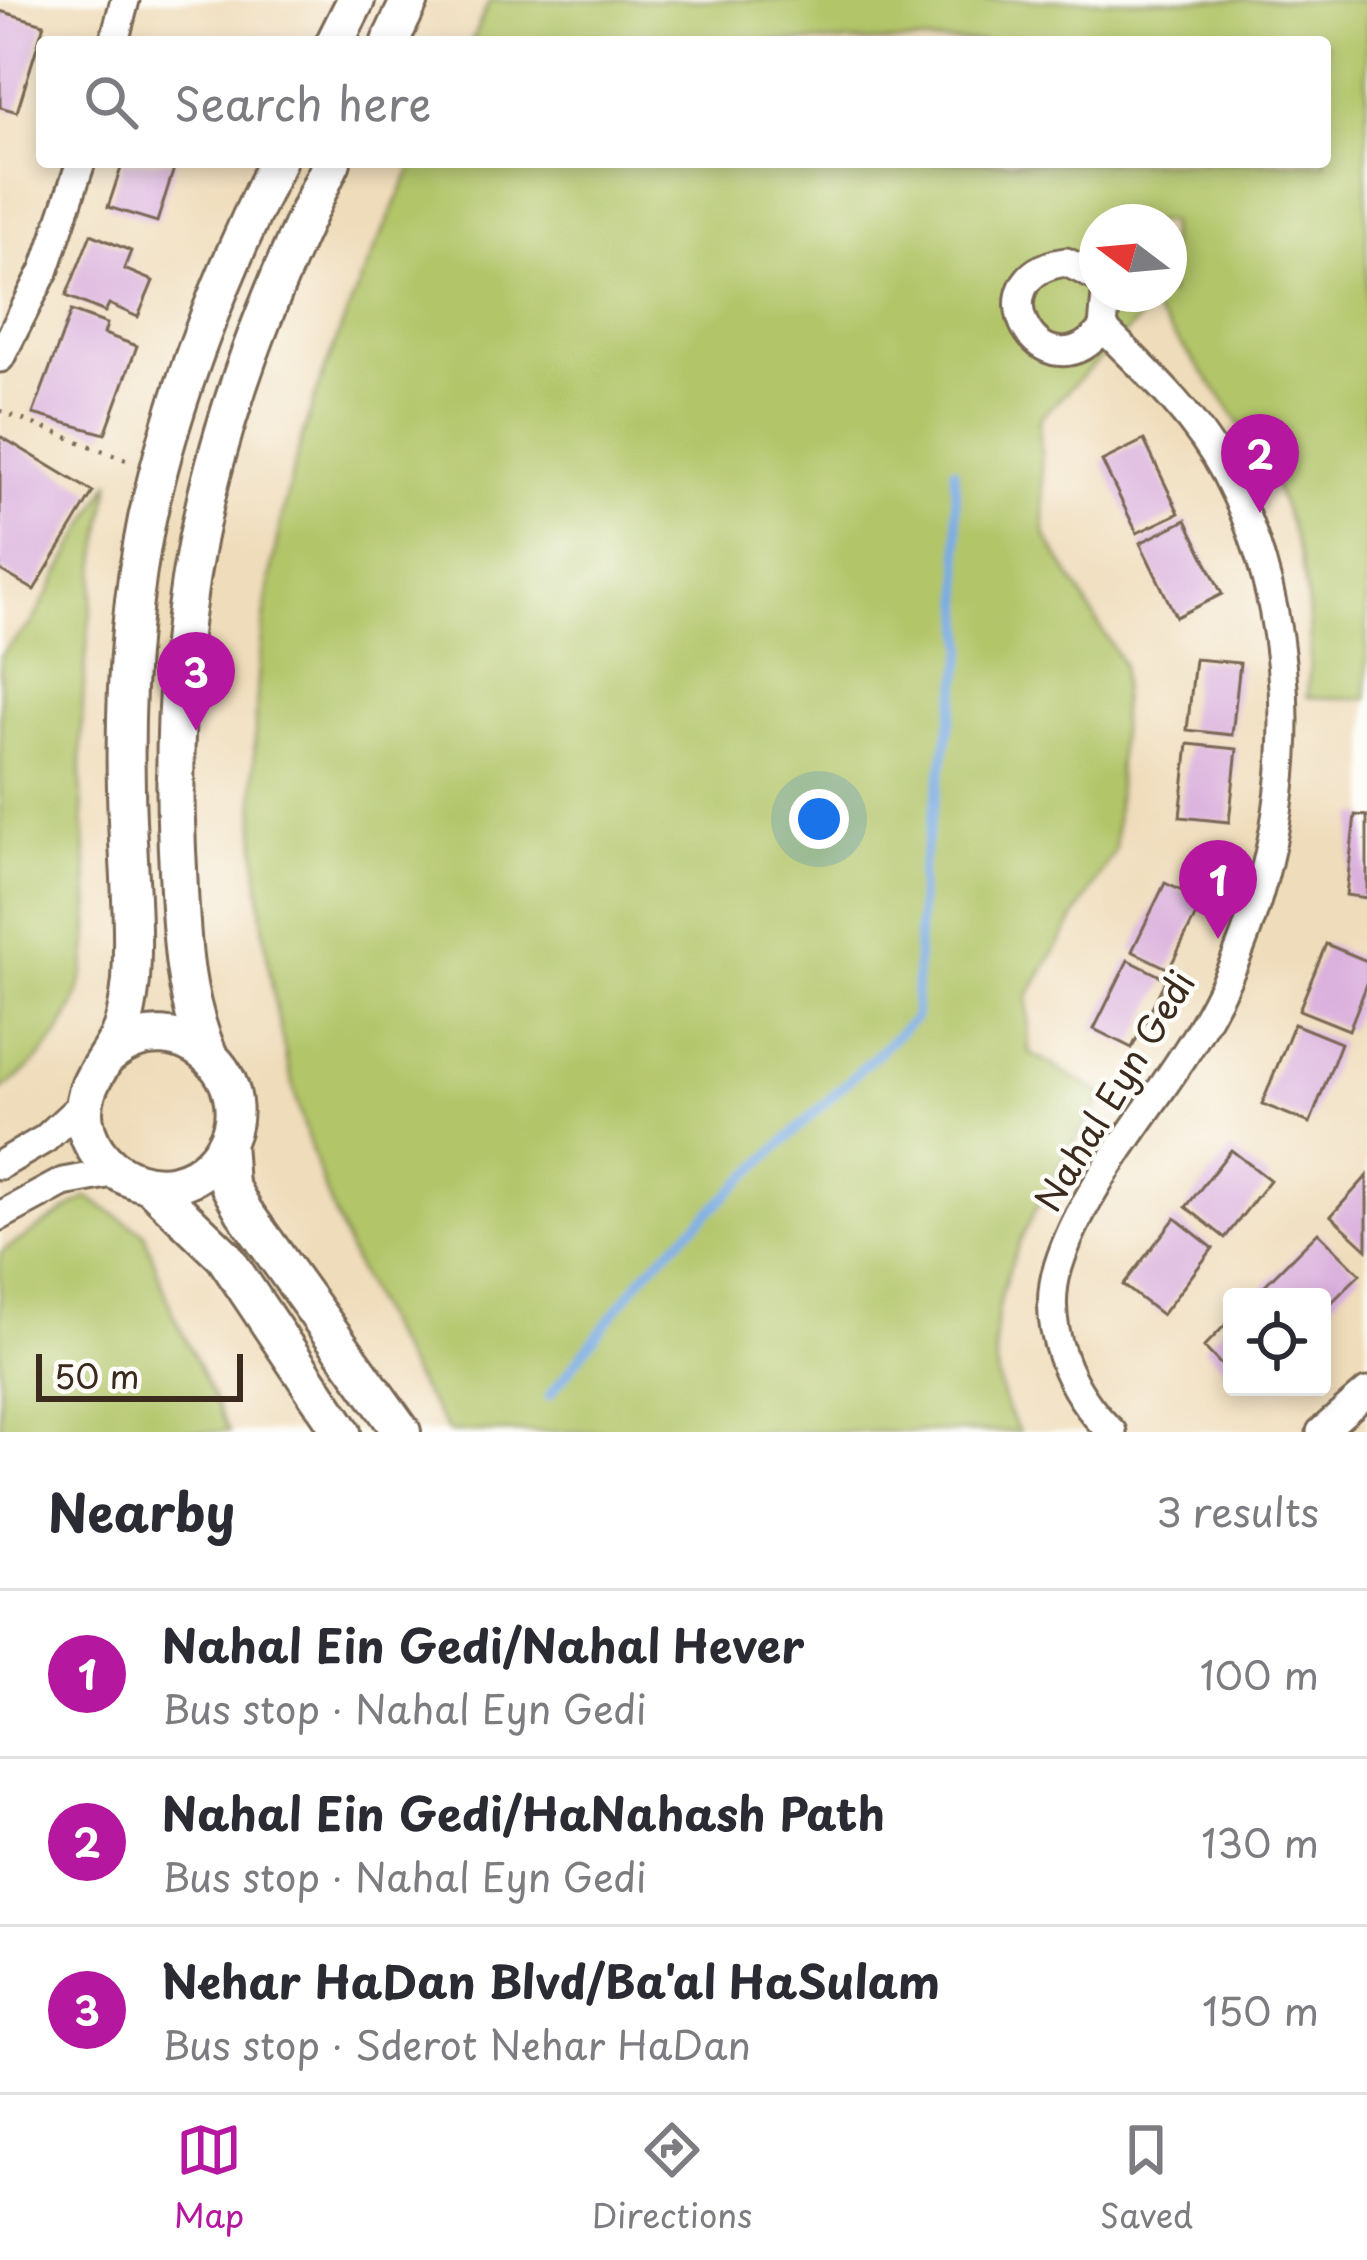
<!DOCTYPE html>
<meta charset="utf-8">
<style>
:root{--surface:#fff;--page:#f7f7f7;--text:#2b2b33;--muted:#7c7c81;--line:#e1e1e2;--accent:#b5179e}
body{margin:0;font-family:"Playpen Sans",sans-serif;background:var(--page);color:var(--text)}
.controls{position:absolute;right:36px;bottom:36px;display:grid;overflow:hidden;border-radius:12px;box-shadow:0 6px 18px #0003}
.controls button{width:108px;height:108px;display:grid;place-items:center;padding:0;border:0;border-bottom:3px solid var(--line);background:var(--surface);color:var(--text);font:60px sans-serif}
.compass{position:absolute;left:1079px;top:204px;width:108px;height:108px;border-radius:50%;background:var(--surface);box-shadow:0 6px 18px #0003;rotate:286deg}
.scale{position:absolute;left:36px;bottom:30px;width:207px;box-sizing:border-box;padding-left:12px;border:6px solid #3b2a1e;border-top:0;font-size:33px;line-height:42px;white-space:nowrap;color:#3b2a1e;-webkit-text-stroke:9px #fdfcf7;paint-order:stroke}
.you{position:absolute;left:819px;top:819px;width:42px;height:42px;margin:-30px;border:9px solid #fff;border-radius:50%;background:#1a73e8;box-shadow:0 0 0 18px #1a73e833}
.badge{display:grid;place-items:center;width:78px;height:78px;border-radius:50%;background:var(--accent);color:#fff;font-size:39px;font-weight:700}
.pin{position:absolute;translate:-50% -99px;filter:drop-shadow(0 3px 6px #0008)}
.pin::after{content:'';position:absolute;top:63px;width:42px;height:36px;background:inherit;clip-path:polygon(0 0,100% 0,50% 100%)}
.list{margin:0;padding:0;list-style:none}
h2{display:flex;justify-content:space-between;align-items:center;height:156px;margin:0;padding:0 48px;font-size:51px}
h2 small{font-size:39px;font-weight:400;color:var(--muted)}
.list li{display:grid;grid-template-columns:78px 1fr auto;gap:36px;align-items:center;box-sizing:border-box;height:168px;padding:0 48px;border-top:3px solid var(--line)}
.list b{display:block;font-size:45px;white-space:nowrap}
.list p{margin:0;font-size:39px;white-space:nowrap;color:var(--muted)}
.list em{font-size:39px;font-style:normal;color:var(--muted)}
.icon{flex:none;width:66px;height:66px;fill:none;stroke:currentColor;stroke-width:2;stroke-linecap:round;stroke-linejoin:round}
.map{position:relative;flex:none;width:1367px;height:1432px;overflow:hidden}
.search{position:absolute;background:var(--surface);box-shadow:0 6px 18px #0003;left:36px;right:36px;top:36px;height:132px;display:flex;align-items:center;gap:30px;box-sizing:border-box;padding:0 42px;border-radius:12px;color:var(--muted);font-size:45px}
.sheet{height:660px;background:var(--surface)}
nav{display:flex;justify-content:space-around;align-items:center;box-sizing:border-box;height:168px;border-top:3px solid var(--line);background:var(--surface);font-size:33px;color:var(--muted)}
nav a{display:grid;justify-items:center;gap:6px}
nav .on{color:var(--accent)}
.map>svg:first-child{display:block}
.green{fill:#b2c569;stroke:#767844;stroke-width:3;fill-rule:evenodd}
.lines{fill:none;stroke-linecap:round;stroke-linejoin:round}
.stream{stroke:#7aace5;stroke-width:9}
.building{fill:#dab0dd}
.minor-casing{stroke:#7a6855;stroke-width:33}
.major-casing{stroke:#7a6855;stroke-width:42}
.path{stroke:#7a6855;stroke-width:4.5;stroke-dasharray:3 9;stroke-linecap:butt}
.minor{stroke:#fff;stroke-width:27}
.major{stroke:#fff;stroke-width:36}
.labels{text-anchor:middle;stroke-width:9;stroke-linejoin:round;paint-order:stroke}
.street-label{font-size:36px;fill:#3b2a1e;stroke:#fdfcf7}
</style>
<div class="map">
<svg width="1367" height="1432" viewBox="0 0 1367 1432">
<rect width="100%" height="100%" fill="#fdfcf7"/>
<filter id="ink" filterUnits="userSpaceOnUse"><feTurbulence type="fractalNoise" baseFrequency=".00833" numOctaves="2"/><feDisplacementMap in="SourceGraphic" scale="24" xChannelSelector="R" yChannelSelector="G"/><feConvolveMatrix kernelMatrix="1 2 1 2 8 2 1 2 1" color-interpolation-filters="sRGB"/></filter>
<filter id="wash" filterUnits="userSpaceOnUse"><feTurbulence type="fractalNoise" baseFrequency=".004" numOctaves="4" result="noise"/><feDisplacementMap in="SourceGraphic" scale="48" xChannelSelector="R" yChannelSelector="G"/><feGaussianBlur stdDeviation="2.7" result="paint"/><feColorMatrix in="noise" values="0 0 0 0 0 0 0 0 0 0 0 0 0 0 0 0 0 1.4 0 .05"/><feComposite in="paint" operator="in"/></filter>
<g filter="url(#wash)">
<rect width="100%" height="100%" fill="#efdcba"/>
<path class="green" d="M490,0H1367V699L1307,697C1326,531 1253,430 1151,308L1039,419L1045,534L1123,665L1115,850L1028,996L1029,1052L1104,1095C1046,1191 950,1317 1019,1432H449C261,1160 210,792 292,474C320,366 368,263 415,162H1325V42H471ZM1097,222H1169V294H1097Z
M111,480C93,573 82,668 81,763C80,838 101,920 79,992C65,1034 36,1067 0,1091V655L32,623Z
M87,1197L144,1233L171,1308L229,1432H0V1253Z"/>
<g class="lines">
<path class="stream" d="M549,1396L648,1270L915,1018L921,873L965,648L954,470"/>
</g>
<g id="blocks">
<path class="building" d="M0,11L44,24L17,112L0,107Z
M123,162H176L157,222L108,207Z
M91,234L131,251L124,269L153,281L138,317L109,304L105,312L66,296Z
M71,311L107,324L104,334L137,346L105,434L33,414Z
M0,436L93,492L34,590L0,570Z
M1144,440L1179,513L1137,533L1102,461Z
M1186,520L1222,594L1176,617L1140,543Z
M1195,659L1240,663L1232,735L1187,730Z
M1188,744L1237,749L1229,822L1180,817Z
M1355,815L1367,816V898L1346,895Z
M1165,883L1203,901L1169,969L1132,951Z
M1326,944L1367,961V984L1349,1030L1299,1010Z
M1128,960L1166,979L1132,1048L1094,1029Z
M1294,1024L1341,1043L1310,1123L1262,1104Z
M1231,1150L1270,1180L1225,1238L1186,1207Z
M1367,1176V1249L1331,1216Z
M1175,1218L1213,1248L1162,1315L1123,1285Z
M1318,1232L1360,1274L1322,1312V1297H1253Z
M1232,1318V1376L1204,1347Z"/>
</g>
</g>
<g filter="url(#ink)">
<use href="#blocks" fill-opacity="0" stroke="#7a6855" stroke-width="3"/>
<g class="lines">
<defs>
<path id="minor" d="M114,42L125,0
M1097,277L1066,262C970,274 1043,404 1103,328L1106,294
M1103,328C1148,372 1196,417 1226,474C1316,646 1297,869 1198,1033C1153,1109 1084,1183 1058,1267C1040,1324 1069,1393 1112,1432
M0,358L45,269L81,162
M0,1165L45,1139L85,1102
M0,1216L63,1182L117,1172
M1321,1432L1367,1392"/>
<path id="major" d="M335,42L356,0
M390,42L410,0
M209,1056C180,990 181,921 177,850C165,584 217,399 332,162
M105,1059C179,990 279,1093 211,1163C170,1206 96,1181 85,1123C79,1088 101,1069 116,1041C126,1023 129,1000 131,980C135,917 127,853 126,789C124,699 129,607 147,519C174,394 221,277 277,162
M226,1142L229,1185L244,1212L402,1432
M150,1185L224,1256L342,1432"/>
</defs>
<use href="#minor" class="minor-casing"/>
<use href="#major" class="major-casing"/>
<path class="path" d="M0,411L129,461"/>
<use href="#minor" class="minor"/>
<use href="#major" class="major"/>
</g>
</g>
<g class="labels">
<g class="street-label">
<text transform="translate(1115 1091) rotate(-59)" y="13">Nahal Eyn Gedi</text>
</g>
</g>
</svg>
<div class="controls">
<button><svg class="icon" aria-label="locate" viewBox="0 0 24 24"><circle cx="12" cy="12" r="6"/><path d="M12 2v4M12 18v4M2 12h4M18 12h4"/></svg></button>
</div>
<svg class="compass" viewBox="-18 -18 36 36"><path d="M0-13l5 13h-10z" fill="#e53935"/><path d="M0 13l5-13h-10z" fill="#7c7c81"/></svg>
<div class="scale">50 m</div>
<div class="you"></div>
<div class="pin badge" style="left:1218px;top:939px">1</div>
<div class="pin badge" style="left:1260px;top:513px">2</div>
<div class="pin badge" style="left:196px;top:731px">3</div>
<div class="search"><svg class="icon" aria-label="search" viewBox="0 0 24 24"><circle cx="10" cy="10" r="6"/><path d="M15 15l6 6"/></svg>Search here</div>
</div>
<section class="sheet">
<h2>Nearby<small>3 results</small></h2>
<ul class="list">
<li><span class="badge">1</span><div><b>Nahal Ein Gedi/Nahal Hever</b><p>Bus stop · Nahal Eyn Gedi</p></div><em>100 m</em></li>
<li><span class="badge">2</span><div><b>Nahal Ein Gedi/HaNahash Path</b><p>Bus stop · Nahal Eyn Gedi</p></div><em>130 m</em></li>
<li><span class="badge">3</span><div><b>Nehar HaDan Blvd/Ba'al HaSulam</b><p>Bus stop · Sderot Nehar HaDan</p></div><em>150 m</em></li>
</ul>
</section>
<nav>
<a class="on"><svg class="icon" aria-label="map" viewBox="0 0 24 24"><path d="M3 6l6-2 6 2 6-2v14l-6 2-6-2-6 2zM9 4v14M15 6v14"/></svg>Map</a>
<a><svg class="icon" aria-label="directions" viewBox="0 0 24 24"><path d="M12 3l9 9-9 9-9-9zM9 14v-3h6M13 9l2 2-2 2"/></svg>Directions</a>
<a><svg class="icon" aria-label="saved" viewBox="0 0 24 24"><path d="M7 4h10v16l-5-4-5 4z"/></svg>Saved</a>
</nav>
